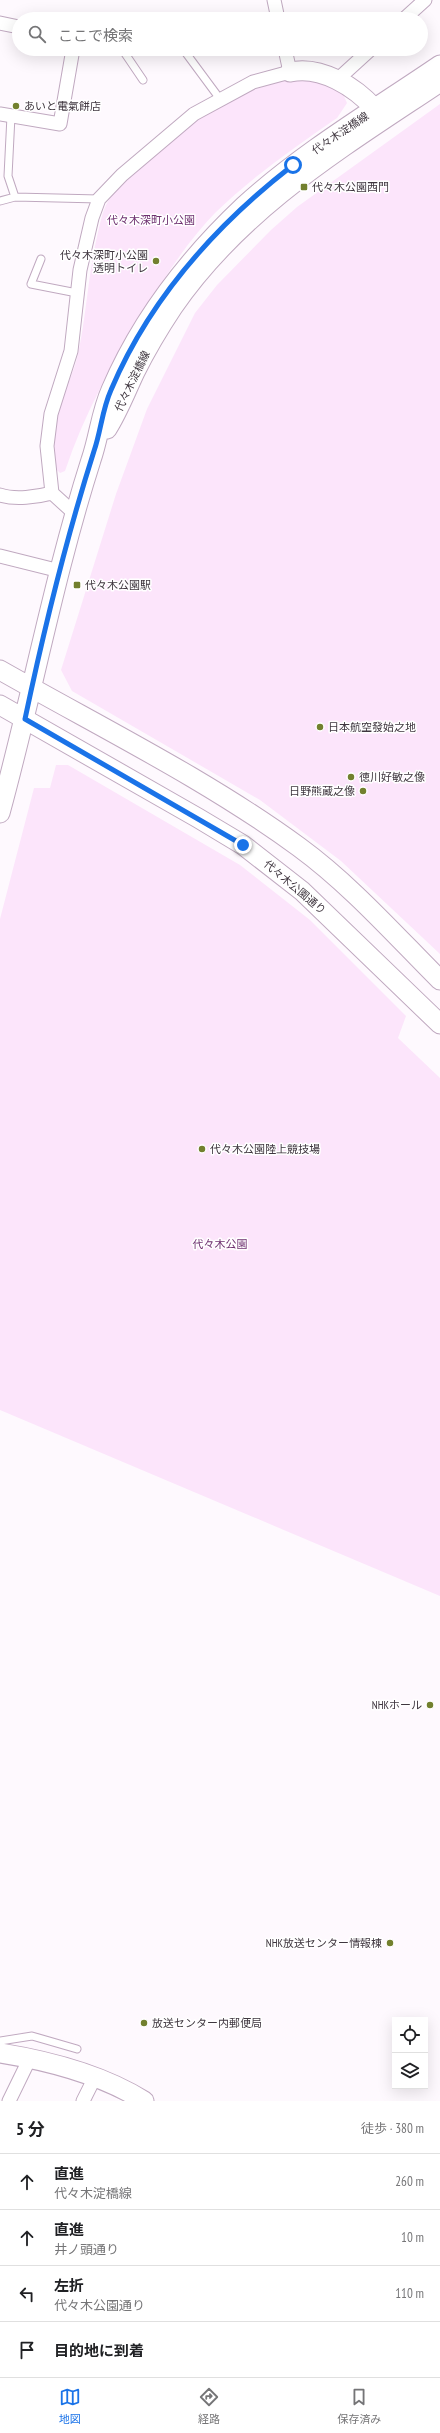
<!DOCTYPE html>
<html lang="ja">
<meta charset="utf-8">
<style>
:root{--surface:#fff;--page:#f6f6f6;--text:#202124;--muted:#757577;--line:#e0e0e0;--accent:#1a73e8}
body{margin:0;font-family:"PT Sans Narrow","Noto Sans JP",sans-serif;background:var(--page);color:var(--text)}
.controls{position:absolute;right:12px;bottom:12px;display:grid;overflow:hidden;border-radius:0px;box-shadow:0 4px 16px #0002}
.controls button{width:36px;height:36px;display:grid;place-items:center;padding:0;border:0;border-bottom:1px solid var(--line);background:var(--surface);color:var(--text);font:20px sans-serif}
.stop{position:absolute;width:12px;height:12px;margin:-9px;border:3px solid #1a73e8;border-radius:50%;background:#fff}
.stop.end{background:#1a73e8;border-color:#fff;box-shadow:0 1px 4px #0008}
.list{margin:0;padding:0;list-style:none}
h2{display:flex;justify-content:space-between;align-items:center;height:52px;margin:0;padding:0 16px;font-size:17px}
h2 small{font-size:13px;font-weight:400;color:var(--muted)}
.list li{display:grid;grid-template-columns:26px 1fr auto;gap:12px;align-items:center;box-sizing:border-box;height:56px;padding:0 16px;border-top:1px solid var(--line)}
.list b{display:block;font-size:15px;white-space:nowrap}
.list p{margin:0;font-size:13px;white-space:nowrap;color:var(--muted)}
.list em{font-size:13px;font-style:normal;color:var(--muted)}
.icon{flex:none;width:22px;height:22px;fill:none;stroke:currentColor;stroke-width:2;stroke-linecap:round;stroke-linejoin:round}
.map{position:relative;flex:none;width:440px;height:2101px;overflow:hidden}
.search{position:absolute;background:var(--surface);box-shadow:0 4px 16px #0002;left:12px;right:12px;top:12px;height:44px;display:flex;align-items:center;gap:10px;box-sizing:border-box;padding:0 14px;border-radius:22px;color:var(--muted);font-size:15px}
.sheet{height:276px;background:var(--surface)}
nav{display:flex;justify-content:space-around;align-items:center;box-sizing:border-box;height:56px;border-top:1px solid var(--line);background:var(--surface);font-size:11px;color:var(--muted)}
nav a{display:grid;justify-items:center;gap:2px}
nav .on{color:var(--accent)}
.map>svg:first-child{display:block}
.green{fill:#fce5fb}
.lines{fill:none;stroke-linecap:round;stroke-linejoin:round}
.lane-casing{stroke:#c0a9c0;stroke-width:9}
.street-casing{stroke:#c0a9c0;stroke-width:15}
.secondary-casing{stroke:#c0a9c0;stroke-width:21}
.lane{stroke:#fff;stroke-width:7}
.street{stroke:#fff;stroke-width:13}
.secondary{stroke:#fff;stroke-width:19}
.route{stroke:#1a73e8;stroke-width:5}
.poi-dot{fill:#72802e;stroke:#fff;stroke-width:1.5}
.labels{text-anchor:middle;stroke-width:3;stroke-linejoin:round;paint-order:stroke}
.poi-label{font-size:11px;fill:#3f363f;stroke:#fff;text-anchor:start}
.street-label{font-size:11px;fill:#3f363f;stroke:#fff}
.park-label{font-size:11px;fill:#6e3070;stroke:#fff}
</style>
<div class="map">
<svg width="440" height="2101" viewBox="0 0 440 2101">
<rect width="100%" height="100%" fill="#fef9fe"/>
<path class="green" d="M307,77L342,92L347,103L337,118C295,147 252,177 215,213C186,243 164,278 143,314C112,364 84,414 65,471L60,473L55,468C54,448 53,428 59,408C64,390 74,373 78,354C86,317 88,278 96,241C99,229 101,216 106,205C113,191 128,179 140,167C190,120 237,86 307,77Z
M440,104V954L341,861L260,800L72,691L61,670L116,494L147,409L195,313L217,285L271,230L297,207Z
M56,765H68L240,865L310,920L406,1016L398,1038L440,1078V1596L0,1410V919L34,788H50Z"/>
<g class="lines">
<defs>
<path id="lane" d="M122,49L143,80
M183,49L220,99
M11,116L8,176L15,197
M0,201L15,197L99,199
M41,259L31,284L77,293
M0,2041L32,2036L77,2049"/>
<path id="street" d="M274,0L278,19
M404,19L425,0
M0,23L19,27
M337,80L371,49
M0,114L60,124L73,49
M0,495C15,500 37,497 52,493
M74,513L52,493L47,446L51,414L71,351L80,270L92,218L99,199L122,175L194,114L253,82L290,72L285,49
M0,556L60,571
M9,2101L30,2058
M83,2101L95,2077"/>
<path id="secondary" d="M290,72C321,65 355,87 375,109
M107,429C118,412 126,391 135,372C146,350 159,328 173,307C241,208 343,147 440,82
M0,670C100,727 206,779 299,847C351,885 395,935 440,980
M0,705L198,818L243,845L302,891L440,1024
M0,813C32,696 54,576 91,460C99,437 101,412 111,390C141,320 189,258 244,206C303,152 374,110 440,65
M0,2053C50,2061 101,2074 144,2101"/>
</defs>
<use href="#lane" class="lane-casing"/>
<use href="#street" class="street-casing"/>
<use href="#secondary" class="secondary-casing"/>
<use href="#lane" class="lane"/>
<use href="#street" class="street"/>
<use href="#secondary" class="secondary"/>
</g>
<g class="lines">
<path class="route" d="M243,845L25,719C44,629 66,539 94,451C101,431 102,410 111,390C149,300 216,225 293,165"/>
</g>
<g class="poi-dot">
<circle cx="16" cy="106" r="4"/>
<rect x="300" y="183" width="8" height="8" rx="2"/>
<circle cx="156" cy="261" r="4"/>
<rect x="73" y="581" width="8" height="8" rx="2"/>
<circle cx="320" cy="727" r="4"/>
<circle cx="351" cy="777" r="4"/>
<circle cx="363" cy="791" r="4"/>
<circle cx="202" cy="1149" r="4"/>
<circle cx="430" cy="1705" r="4"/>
<circle cx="390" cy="1943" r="4"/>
<circle cx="144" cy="2023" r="4"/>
</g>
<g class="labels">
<g class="poi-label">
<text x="24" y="110">あいと電氣餅店</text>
<text x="312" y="191">代々木公園西門</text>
<text x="148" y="259" text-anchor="end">代々木深町小公園<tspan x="148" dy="13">透明トイレ</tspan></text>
<text x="85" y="589">代々木公園駅</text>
<text x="328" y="731">日本航空發始之地</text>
<text x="359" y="781">徳川好敏之像</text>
<text x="355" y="795" text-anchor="end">日野熊蔵之像</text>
<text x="210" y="1153">代々木公園陸上競技場</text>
<text x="422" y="1709" text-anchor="end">NHKホール</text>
<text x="382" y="1947" text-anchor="end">NHK放送センター情報棟</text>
<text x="152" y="2027">放送センター内郵便局</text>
</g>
<g class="street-label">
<text transform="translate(340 133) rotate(-34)" y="4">代々木淀橋線</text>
<text transform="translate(132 381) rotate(-64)" y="4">代々木淀橋線</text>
<text transform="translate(295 887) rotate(40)" y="4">代々木公園通り</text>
</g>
<g class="park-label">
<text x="151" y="224">代々木深町小公園</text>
<text x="220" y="1248">代々木公園</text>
</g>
</g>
</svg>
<div class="controls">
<button><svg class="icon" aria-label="locate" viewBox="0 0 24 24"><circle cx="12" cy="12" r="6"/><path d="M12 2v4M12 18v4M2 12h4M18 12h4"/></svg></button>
<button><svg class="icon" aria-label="layers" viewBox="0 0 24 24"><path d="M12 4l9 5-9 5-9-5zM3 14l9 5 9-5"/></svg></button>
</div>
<div class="stop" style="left:293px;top:165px"></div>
<div class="stop end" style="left:243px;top:845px"></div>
<div class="search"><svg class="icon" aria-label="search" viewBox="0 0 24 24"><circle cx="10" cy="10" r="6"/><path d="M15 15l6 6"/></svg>ここで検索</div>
</div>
<section class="sheet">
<h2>5 分<small>徒歩 · 380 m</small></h2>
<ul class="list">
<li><svg class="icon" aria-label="ahead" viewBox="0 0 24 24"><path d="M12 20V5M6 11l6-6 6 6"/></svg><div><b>直進</b><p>代々木淀橋線</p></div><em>260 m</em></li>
<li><svg class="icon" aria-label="ahead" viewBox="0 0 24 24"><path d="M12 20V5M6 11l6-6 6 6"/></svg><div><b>直進</b><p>井ノ頭通り</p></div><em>10 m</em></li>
<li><svg class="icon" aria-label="left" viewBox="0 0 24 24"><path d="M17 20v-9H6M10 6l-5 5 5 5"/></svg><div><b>左折</b><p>代々木公園通り</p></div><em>110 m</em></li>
<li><svg class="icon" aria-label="arrive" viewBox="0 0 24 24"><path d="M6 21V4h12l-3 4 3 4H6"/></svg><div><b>目的地に到着</b></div></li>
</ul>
</section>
<nav>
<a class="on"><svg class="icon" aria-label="map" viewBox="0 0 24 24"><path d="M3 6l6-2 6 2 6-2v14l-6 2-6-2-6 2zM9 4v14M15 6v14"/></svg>地図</a>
<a><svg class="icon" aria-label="directions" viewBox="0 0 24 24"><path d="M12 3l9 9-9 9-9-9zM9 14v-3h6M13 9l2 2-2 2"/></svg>経路</a>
<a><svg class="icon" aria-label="saved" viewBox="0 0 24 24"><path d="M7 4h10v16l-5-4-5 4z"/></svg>保存済み</a>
</nav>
